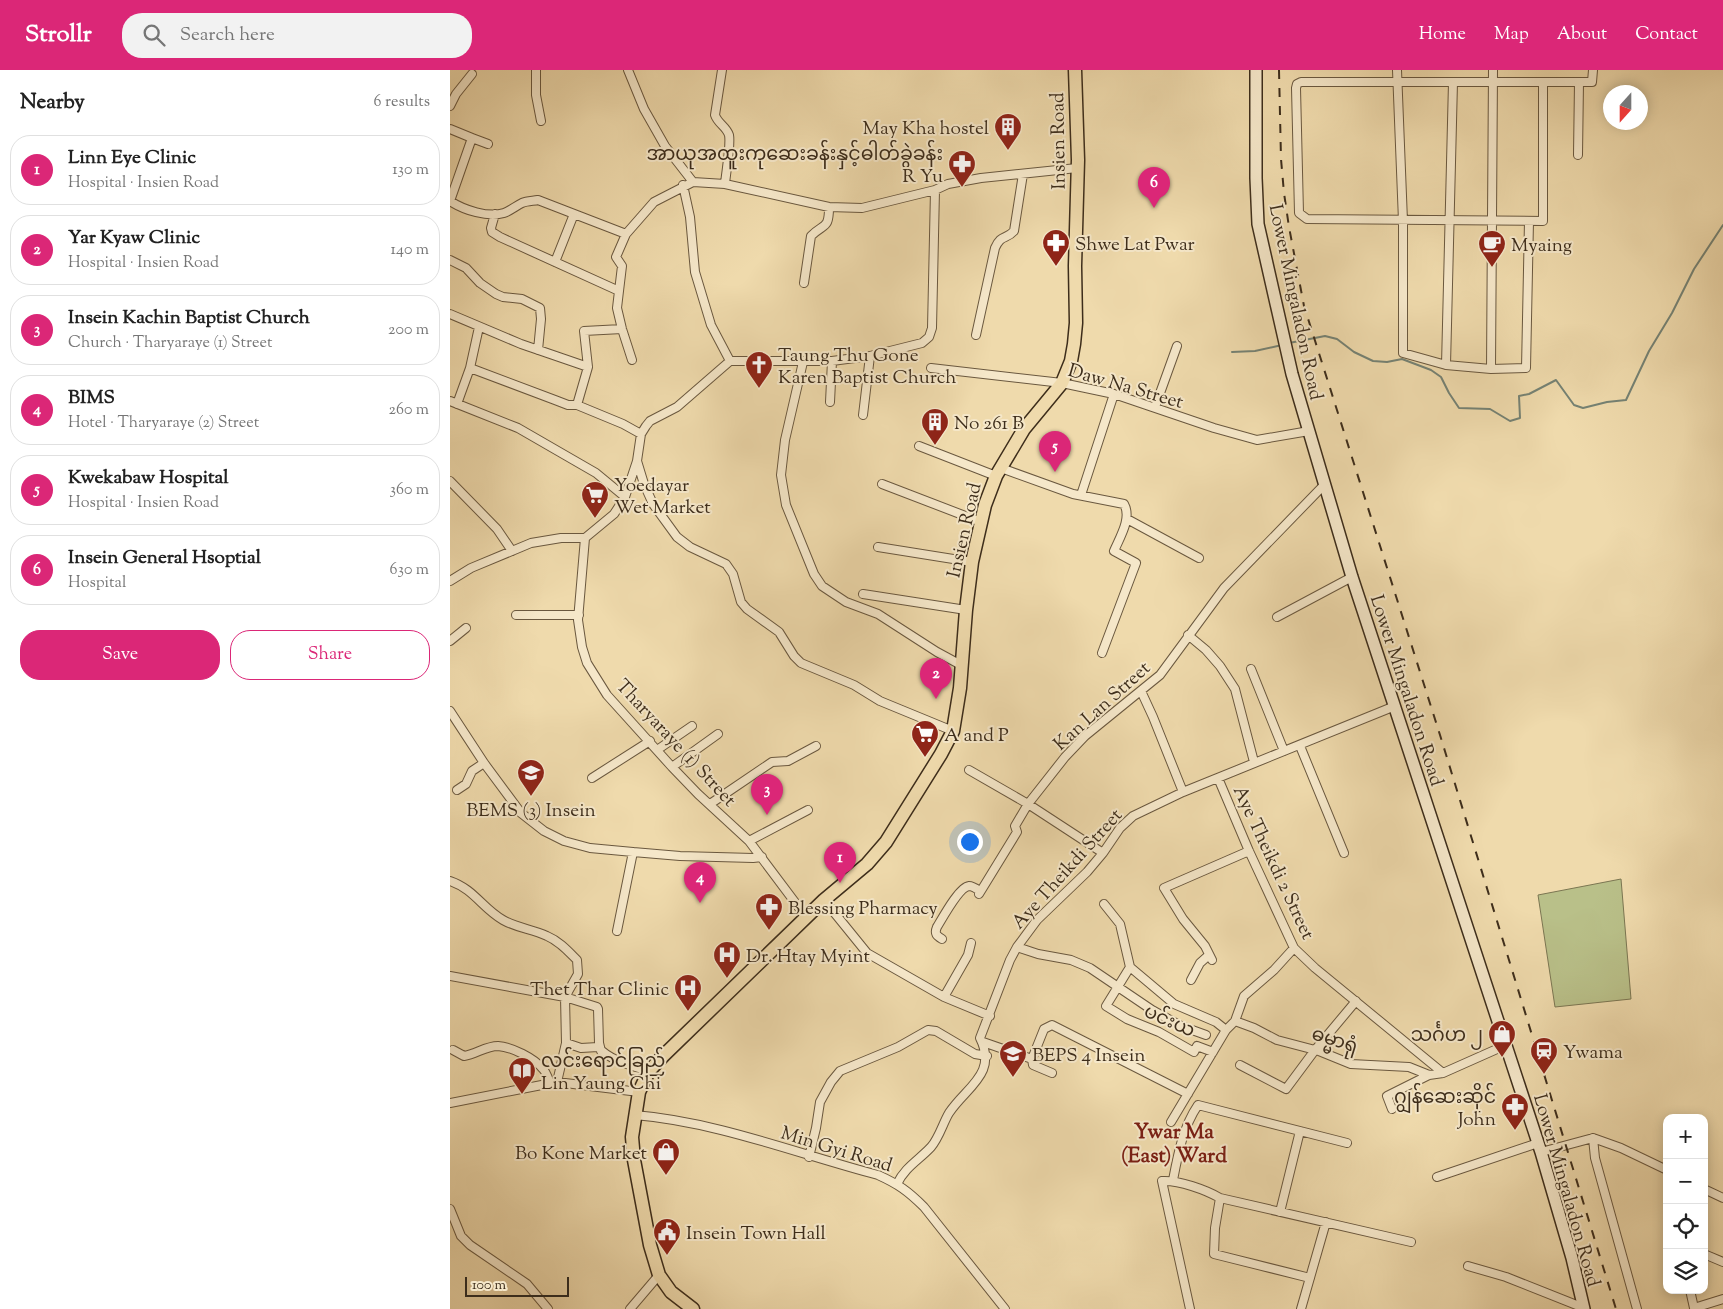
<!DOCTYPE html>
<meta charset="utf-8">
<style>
:root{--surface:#fff;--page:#f2f2f2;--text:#222;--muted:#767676;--line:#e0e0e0;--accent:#db2777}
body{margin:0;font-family:"Sorts Mill Goudy","Noto Sans Myanmar",serif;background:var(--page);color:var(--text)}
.controls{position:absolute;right:15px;bottom:15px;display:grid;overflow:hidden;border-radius:10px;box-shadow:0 2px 12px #0003}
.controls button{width:45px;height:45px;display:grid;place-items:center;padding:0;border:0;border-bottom:1px solid var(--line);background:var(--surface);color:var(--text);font:25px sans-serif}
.compass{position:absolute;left:1153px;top:15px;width:45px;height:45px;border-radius:50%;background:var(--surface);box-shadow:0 2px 12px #0003;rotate:201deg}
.scale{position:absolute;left:15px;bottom:12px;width:104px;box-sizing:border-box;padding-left:5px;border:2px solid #3d2d1b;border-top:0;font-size:14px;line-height:18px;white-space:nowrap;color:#3d2d1b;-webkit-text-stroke:4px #f5e7c9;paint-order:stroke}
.you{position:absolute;left:519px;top:771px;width:18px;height:18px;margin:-12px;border:4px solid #fff;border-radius:50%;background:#1a73e8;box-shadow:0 0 0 8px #1a73e833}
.badge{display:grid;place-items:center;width:32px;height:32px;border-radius:50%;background:var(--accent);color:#fff;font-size:16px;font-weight:700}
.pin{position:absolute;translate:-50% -41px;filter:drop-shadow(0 1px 2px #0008)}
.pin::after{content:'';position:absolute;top:26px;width:18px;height:15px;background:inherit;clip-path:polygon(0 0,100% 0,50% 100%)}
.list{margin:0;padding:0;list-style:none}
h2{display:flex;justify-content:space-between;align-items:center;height:65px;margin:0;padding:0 20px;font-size:21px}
h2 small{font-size:16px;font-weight:400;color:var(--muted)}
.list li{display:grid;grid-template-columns:32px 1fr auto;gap:15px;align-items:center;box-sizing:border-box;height:70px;margin:0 10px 10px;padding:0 10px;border:1px solid var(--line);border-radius:20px}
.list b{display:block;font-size:19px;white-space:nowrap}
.list p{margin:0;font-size:16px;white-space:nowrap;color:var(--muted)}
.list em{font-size:16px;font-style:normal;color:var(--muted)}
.actions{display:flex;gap:10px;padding:15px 20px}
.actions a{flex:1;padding:11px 0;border:1px solid var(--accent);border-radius:20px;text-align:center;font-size:18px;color:var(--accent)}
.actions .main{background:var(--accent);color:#fff}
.icon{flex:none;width:28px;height:28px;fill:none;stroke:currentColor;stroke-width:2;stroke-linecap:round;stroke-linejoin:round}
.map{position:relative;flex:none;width:1273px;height:1239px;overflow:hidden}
header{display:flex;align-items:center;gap:30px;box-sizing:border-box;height:70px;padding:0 25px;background:var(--accent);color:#fff}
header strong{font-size:24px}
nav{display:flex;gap:28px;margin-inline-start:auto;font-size:18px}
.search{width:350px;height:45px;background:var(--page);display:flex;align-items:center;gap:12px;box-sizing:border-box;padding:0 18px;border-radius:20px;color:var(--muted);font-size:19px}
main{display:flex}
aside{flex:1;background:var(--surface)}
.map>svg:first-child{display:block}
.green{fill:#b9c089;stroke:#7b7652}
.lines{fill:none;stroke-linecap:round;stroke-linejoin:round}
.stream{stroke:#758274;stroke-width:2}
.street-casing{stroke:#6a583f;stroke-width:10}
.secondary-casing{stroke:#3d2d1b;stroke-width:14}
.primary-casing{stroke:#3d2d1b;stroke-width:15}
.street{stroke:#f5e7c9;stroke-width:8}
.secondary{stroke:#f5e7c9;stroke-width:11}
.primary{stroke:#efdaac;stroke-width:12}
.rail{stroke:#3d2d1b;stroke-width:2;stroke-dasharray:9 9;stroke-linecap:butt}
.labels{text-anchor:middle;stroke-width:4;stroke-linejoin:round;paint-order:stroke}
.poi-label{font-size:19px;fill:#3d2d1b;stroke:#f5e7c9;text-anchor:start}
.street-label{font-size:19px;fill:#3d2d1b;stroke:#f5e7c9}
.quarter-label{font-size:21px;font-weight:bold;fill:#7a1f14;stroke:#f5e7c9}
</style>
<header>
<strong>Strollr</strong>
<div class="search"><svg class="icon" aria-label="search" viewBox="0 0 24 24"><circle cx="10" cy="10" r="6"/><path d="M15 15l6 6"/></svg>Search here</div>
<nav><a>Home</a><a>Map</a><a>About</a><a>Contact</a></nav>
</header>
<main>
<aside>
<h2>Nearby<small>6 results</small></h2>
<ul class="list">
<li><span class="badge">1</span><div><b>Linn Eye Clinic</b><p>Hospital · Insien Road</p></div><em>130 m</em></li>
<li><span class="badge">2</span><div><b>Yar Kyaw Clinic</b><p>Hospital · Insien Road</p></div><em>140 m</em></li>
<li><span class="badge">3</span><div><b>Insein Kachin Baptist Church</b><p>Church · Tharyaraye (1) Street</p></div><em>200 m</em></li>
<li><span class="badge">4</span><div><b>BIMS</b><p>Hotel · Tharyaraye (2) Street</p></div><em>260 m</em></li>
<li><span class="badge">5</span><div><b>Kwekabaw Hospital</b><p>Hospital · Insien Road</p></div><em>360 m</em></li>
<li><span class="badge">6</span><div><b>Insein General Hsoptial</b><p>Hospital</p></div><em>630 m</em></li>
</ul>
<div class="actions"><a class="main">Save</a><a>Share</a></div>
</aside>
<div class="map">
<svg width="1273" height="1239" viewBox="0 0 1273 1239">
<rect width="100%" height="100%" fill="#efdaac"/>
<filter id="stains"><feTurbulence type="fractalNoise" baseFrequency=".004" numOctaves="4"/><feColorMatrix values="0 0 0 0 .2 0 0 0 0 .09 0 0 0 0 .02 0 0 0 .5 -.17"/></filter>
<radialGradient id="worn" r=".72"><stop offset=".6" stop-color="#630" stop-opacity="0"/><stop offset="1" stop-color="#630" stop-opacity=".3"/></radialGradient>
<path class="green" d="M1171,809L1181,929L1105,937L1088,825Z"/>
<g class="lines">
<path class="stream" d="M839,273L875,266L887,269L904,282L923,291L937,292L952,289L981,300L991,307L999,323L1009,338L1040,339L1060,351L1070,348L1069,326L1079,324L1106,310L1124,335L1133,338L1157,332L1176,330L1199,281L1222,243L1244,199L1273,155
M782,282L805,281L832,275"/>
<defs>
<path id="street" d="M86,0V25L91,51
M178,0L194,39L215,76L243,112
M272,0L265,45C268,54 276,56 279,65C281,75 276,102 275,114
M947,0L953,151V283L996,295L1041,299L1076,298L1079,151
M1093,12V151L857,149L849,143L846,18L847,14L851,12H1142L1143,0
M0,36L6,24L22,4
M0,59L22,68L0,131
M22,68L38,74
M1128,85L1129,12
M233,115L240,147L245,202L261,255L280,291
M0,131C14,140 38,148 54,143C60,141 66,136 72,133C77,131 83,131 88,130L176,164
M45,144L41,158L42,162L50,167L169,221L167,238L172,259L182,290
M0,190L16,198L30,213L46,224L53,227L72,229L90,238L91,249L88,280
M105,192L124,144
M354,213L361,166C374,153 379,160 379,137
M169,221L172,196L166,187L176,164L204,132L243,112L275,114L379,137L412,138L485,120L498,114L531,108L627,98
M0,244L71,274L138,297
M29,257L20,298L105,330L118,335H127
M172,259L134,261L138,297L127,335L173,354L191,364
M526,265L545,178C551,164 556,170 564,161L573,104
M280,291H382L420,286L472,273L479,267L482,258L485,120
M353,292L335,370L331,405L336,435L364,504L372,516L396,532L428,544L487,582L511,595
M996,295L1003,12
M481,298L612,313L664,324L764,358L807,370L859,361
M1041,299L1043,0
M0,331L68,358L146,403L175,427
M380,332L382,291
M7,334L20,298
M705,337L727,276
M413,345L420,286
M469,376L546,406
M187,391L194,414L203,434L227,467L240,477L276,494L283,504L291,532L297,539L329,562L344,586L351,593L404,615L430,631L503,661
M551,398L623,424L674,434C682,448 670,467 664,481L686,493L652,583
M0,411L47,459L62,481
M432,414L531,452
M631,425L664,324
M677,449L749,488
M135,468L128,550L132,577L137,593L157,625L222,697L248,724L299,771L356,847
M135,468L164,444L175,427L187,391L191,364L196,356L200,351L227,337L280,291
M428,477L522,492
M0,511L21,498L81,473L111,468H135
M413,524L516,540
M66,545H129
M827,547L902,507
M738,565L756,580L770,596L785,619L804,692
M0,571L16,558
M801,599L834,681
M691,621L703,647L733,722
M0,641L34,693L71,743L94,761L114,771L140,778L183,782L230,786L303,788L312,787
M850,676L894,783
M207,680L242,656
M222,697L268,664
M519,700L578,734L653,783
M142,708L200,671
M768,708L799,781L844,878L865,898L993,1003
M7,720L16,714L22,701L34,693
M260,734L322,692L338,691L366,676
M299,771L358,740
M0,811C24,819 33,839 53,850C67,858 82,859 97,866C109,871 118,881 127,890L128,904L115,927L116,973L131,978L148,977C160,991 183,996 199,1001
M529,824L567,762L565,756L578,734L615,687L635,666L710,605L774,518L875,414
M374,830L417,883L494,927L540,946
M654,834L670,854L680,897L724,934L766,952L776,960
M167,861L183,782
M492,869C487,866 484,864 487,857C492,849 509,817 519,816C522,816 527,819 530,821
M567,877L588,884L621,890L640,898L702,940L731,956L756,965
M762,890L755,876L733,849L714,818L799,781
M680,897L656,936L677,949L709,962L744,982L747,976L763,982
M0,906L115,927L147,937L148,939L149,973L151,981
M741,910L750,893L759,885
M494,927L518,885L521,873
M785,951L804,958L827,970L869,981L901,994L959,997L979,1005
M533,972L582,989L594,959L602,955L738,1024
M3,980L14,986C26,984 36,976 48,976C62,977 84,988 93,999C96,1002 98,1008 100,1013
M582,989L583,995L602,1003
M790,995L836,1019L865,980L906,931
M107,1012L116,973
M0,1033L107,1012L189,1022
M942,1039L937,1026L979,1005L993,1003L1056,975
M185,1045C268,1052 348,1084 428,1105C448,1114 458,1121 474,1137L555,1239
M721,1052L776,960L785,951L794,926L824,900L844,878
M1143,1068L1145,1088L1187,1239
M1091,1082L1143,1068L1171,1078L1217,1100
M359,1087L366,1058L370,1032L381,1012L390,1001L448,977L478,960L486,961L525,984L537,986
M987,1107L1088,1073
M723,1110C728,1084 733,1057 748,1035L897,1073
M447,1114C455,1097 469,1090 481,1077C489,1068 493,1053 499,1043C516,1017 548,1004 530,968L560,890L567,877L587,850L637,802L653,783L670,758L683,746L733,722L945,636
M1254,1119L1273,1128
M770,1128L961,1172
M0,1139L11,1166L20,1175L77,1214L98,1239
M830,1142L850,1061
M1254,1184L1273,1192
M1018,1196L1056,1207L1134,1238
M1240,1220L1244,1238L1273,1229
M180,1239L209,1205
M740,1239L712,1111C729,1110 756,1120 770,1128L765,1158L764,1184L860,1208
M851,1239L876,1152"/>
<path id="secondary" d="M806,0V108L808,154L842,304L902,507L1091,1082L1122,1188L1134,1239"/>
<path id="primary" d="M243,1239L221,1222L209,1205L200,1175L184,1090L182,1067L189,1022L199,1001L214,985L374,830L417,794L436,772L491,684L503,661L510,618L516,540L522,492L535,435L546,406L574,359L612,313L621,291L624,274L626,253L625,196L628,90L625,0"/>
</defs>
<use href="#street" class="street-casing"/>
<use href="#secondary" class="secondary-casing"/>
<use href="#primary" class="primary-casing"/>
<use href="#street" class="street"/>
<use href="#secondary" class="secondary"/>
<use href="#primary" class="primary"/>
<path class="rail" d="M829,0L831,89L834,123L839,157L854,236L990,665L1166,1239"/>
</g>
<defs>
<symbol id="building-pin" viewBox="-11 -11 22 30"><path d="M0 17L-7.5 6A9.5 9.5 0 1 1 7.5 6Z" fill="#8f2418" stroke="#f5e7c9"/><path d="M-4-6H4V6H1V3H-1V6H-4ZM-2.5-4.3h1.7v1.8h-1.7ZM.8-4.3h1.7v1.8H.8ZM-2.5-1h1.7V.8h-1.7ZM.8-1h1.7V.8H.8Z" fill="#fff"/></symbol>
<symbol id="pharmacy-pin" viewBox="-11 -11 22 30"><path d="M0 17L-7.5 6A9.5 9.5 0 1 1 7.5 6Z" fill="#8f2418" stroke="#f5e7c9"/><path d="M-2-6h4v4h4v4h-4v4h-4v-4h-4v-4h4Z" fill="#fff"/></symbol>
<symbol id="cafe-pin" viewBox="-11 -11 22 30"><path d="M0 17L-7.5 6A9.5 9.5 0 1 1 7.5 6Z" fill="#8f2418" stroke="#f5e7c9"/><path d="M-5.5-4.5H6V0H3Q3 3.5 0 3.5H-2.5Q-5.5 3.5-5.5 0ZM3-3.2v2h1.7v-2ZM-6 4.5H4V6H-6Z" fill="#fff"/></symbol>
<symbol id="church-pin" viewBox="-11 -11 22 30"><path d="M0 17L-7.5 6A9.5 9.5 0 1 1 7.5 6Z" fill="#8f2418" stroke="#f5e7c9"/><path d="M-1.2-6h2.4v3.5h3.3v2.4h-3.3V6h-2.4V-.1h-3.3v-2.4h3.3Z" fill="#fff"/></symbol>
<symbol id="supermarket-pin" viewBox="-11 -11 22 30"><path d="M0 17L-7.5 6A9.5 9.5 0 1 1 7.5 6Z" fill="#8f2418" stroke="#f5e7c9"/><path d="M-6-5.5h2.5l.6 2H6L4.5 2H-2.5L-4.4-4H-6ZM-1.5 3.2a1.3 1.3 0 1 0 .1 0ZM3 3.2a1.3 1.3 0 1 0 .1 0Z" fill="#fff"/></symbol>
<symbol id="school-pin" viewBox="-11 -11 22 30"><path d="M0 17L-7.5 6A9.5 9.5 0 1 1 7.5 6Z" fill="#8f2418" stroke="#f5e7c9"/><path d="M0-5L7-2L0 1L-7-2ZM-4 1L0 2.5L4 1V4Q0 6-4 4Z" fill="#fff"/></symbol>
<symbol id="hospital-pin" viewBox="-11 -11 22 30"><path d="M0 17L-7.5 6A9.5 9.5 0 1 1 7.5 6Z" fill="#8f2418" stroke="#f5e7c9"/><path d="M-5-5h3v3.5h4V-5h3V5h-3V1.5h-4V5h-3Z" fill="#fff"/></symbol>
<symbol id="shop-pin" viewBox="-11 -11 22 30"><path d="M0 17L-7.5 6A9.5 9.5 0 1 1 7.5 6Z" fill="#8f2418" stroke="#f5e7c9"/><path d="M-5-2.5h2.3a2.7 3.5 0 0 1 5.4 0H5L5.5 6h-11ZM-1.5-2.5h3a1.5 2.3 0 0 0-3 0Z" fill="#fff"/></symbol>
<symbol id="station-pin" viewBox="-11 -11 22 30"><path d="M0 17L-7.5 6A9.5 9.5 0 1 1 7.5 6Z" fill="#8f2418" stroke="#f5e7c9"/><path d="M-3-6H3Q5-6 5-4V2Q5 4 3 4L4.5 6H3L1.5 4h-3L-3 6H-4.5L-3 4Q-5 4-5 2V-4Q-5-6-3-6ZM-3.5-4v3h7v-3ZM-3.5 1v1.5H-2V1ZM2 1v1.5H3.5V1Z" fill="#fff"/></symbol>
<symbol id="library-pin" viewBox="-11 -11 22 30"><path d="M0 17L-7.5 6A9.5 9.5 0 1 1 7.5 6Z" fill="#8f2418" stroke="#f5e7c9"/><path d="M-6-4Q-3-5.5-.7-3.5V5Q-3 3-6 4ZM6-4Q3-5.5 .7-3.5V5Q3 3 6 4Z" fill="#fff"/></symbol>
<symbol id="civic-pin" viewBox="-11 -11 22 30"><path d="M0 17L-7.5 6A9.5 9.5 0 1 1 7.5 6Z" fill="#8f2418" stroke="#f5e7c9"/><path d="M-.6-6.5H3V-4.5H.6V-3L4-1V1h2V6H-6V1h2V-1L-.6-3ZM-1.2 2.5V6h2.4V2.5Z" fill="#fff"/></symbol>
</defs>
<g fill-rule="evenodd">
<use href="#building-pin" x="542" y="41" width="32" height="43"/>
<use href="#pharmacy-pin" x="496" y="78" width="32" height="43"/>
<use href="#pharmacy-pin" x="590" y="157" width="32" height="43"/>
<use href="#cafe-pin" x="1026" y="158" width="32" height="43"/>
<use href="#church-pin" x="293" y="279" width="32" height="43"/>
<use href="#building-pin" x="469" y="336" width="32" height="43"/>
<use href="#supermarket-pin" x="129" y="409" width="32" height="43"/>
<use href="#supermarket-pin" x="459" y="648" width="32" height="43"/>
<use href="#school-pin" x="65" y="687" width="32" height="43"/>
<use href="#pharmacy-pin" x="303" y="821" width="32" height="43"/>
<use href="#hospital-pin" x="261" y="869" width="32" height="43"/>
<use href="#hospital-pin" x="222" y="902" width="32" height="43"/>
<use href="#shop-pin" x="1036" y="948" width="32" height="43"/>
<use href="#station-pin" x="1078" y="965" width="32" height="43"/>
<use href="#school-pin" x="547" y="968" width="32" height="43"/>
<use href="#library-pin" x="56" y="985" width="32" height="43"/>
<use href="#pharmacy-pin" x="1049" y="1021" width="32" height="43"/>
<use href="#shop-pin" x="200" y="1066" width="32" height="43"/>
<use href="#civic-pin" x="201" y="1146" width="32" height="43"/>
</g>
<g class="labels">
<g class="poi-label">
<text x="539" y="64" text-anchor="end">May Kha hostel</text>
<text x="493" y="90" text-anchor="end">အာယုအထူးကုဆေးခန်းနှင့်ဓါတ်ခွဲခန်း<tspan x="493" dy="22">R Yu</tspan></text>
<text x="625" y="180">Shwe Lat Pwar</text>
<text x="1061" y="181">Myaing</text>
<text x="328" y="291">Taung Thu Gone<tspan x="328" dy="22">Karen Baptist Church</tspan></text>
<text x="504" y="359">No 261 B</text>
<text x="164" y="421">Yoedayar<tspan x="164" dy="22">Wet Market</tspan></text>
<text x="494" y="671">A and P</text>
<text x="81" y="746" text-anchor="middle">BEMS (3) Insein</text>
<text x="338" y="844">Blessing Pharmacy</text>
<text x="296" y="892">Dr. Htay Myint</text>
<text x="219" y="925" text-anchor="end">Thet Thar Clinic</text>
<text x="1033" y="971" text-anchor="end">သင်္ဂဟ ၂</text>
<text x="1113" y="988">Ywama</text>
<text x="582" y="991">BEPS 4 Insein</text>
<text x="91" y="997">လင်းရောင်ခြည်<tspan x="91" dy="22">Lin Yaung Chi</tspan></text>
<text x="1046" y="1033" text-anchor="end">ဂျွန်ဆေးဆိုင်<tspan x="1046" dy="22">John</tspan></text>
<text x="197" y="1089" text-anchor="end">Bo Kone Market</text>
<text x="236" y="1169">Insein Town Hall</text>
</g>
<g class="street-label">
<text transform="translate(607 71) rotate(-91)" y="7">Insien Road</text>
<text transform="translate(847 232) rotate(78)" y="7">Lower Mingaladon Road</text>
<text transform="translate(676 315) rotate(16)" y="7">Daw Na Street</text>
<text transform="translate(513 460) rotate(-77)" y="7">Insien Road</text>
<text transform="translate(958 620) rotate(72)" y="7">Lower Mingaladon Road</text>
<text transform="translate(651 635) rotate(-42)" y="7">Kan Lan Street</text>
<text transform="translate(227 672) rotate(47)" y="7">Tharyaraye (1) Street</text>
<text transform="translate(825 792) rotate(65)" y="7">Aye Theikdi 2 Street</text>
<text transform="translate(616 798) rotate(-48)" y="7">Aye Theikdi Street</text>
<text transform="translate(720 950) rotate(24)" y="7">ပင်းယ</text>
<text transform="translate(885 969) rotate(17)" y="7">ဓမ္မာရုံ</text>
<text transform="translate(387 1078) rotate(17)" y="7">Min Gyi Road</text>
<text transform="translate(1118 1120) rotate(74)" y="7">Lower Mingaladon Road</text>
</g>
<g class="quarter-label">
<text x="724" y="1068">Ywar Ma<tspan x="724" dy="24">(East) Ward</tspan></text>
</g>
</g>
<rect width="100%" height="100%" filter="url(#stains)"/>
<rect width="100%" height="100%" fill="url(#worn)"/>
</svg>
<div class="controls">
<button>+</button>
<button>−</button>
<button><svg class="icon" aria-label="locate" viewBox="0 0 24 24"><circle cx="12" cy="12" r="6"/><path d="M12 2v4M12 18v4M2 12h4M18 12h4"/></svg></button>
<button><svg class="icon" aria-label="layers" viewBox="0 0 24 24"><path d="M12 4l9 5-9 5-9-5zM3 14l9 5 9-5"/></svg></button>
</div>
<svg class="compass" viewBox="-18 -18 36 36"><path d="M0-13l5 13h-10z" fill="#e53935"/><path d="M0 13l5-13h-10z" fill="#767676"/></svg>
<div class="scale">100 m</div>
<div class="you"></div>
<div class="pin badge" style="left:390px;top:813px">1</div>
<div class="pin badge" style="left:486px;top:629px">2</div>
<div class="pin badge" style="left:317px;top:745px">3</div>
<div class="pin badge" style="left:250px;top:833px">4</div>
<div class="pin badge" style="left:605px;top:402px">5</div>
<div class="pin badge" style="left:704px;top:138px">6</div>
</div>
</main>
